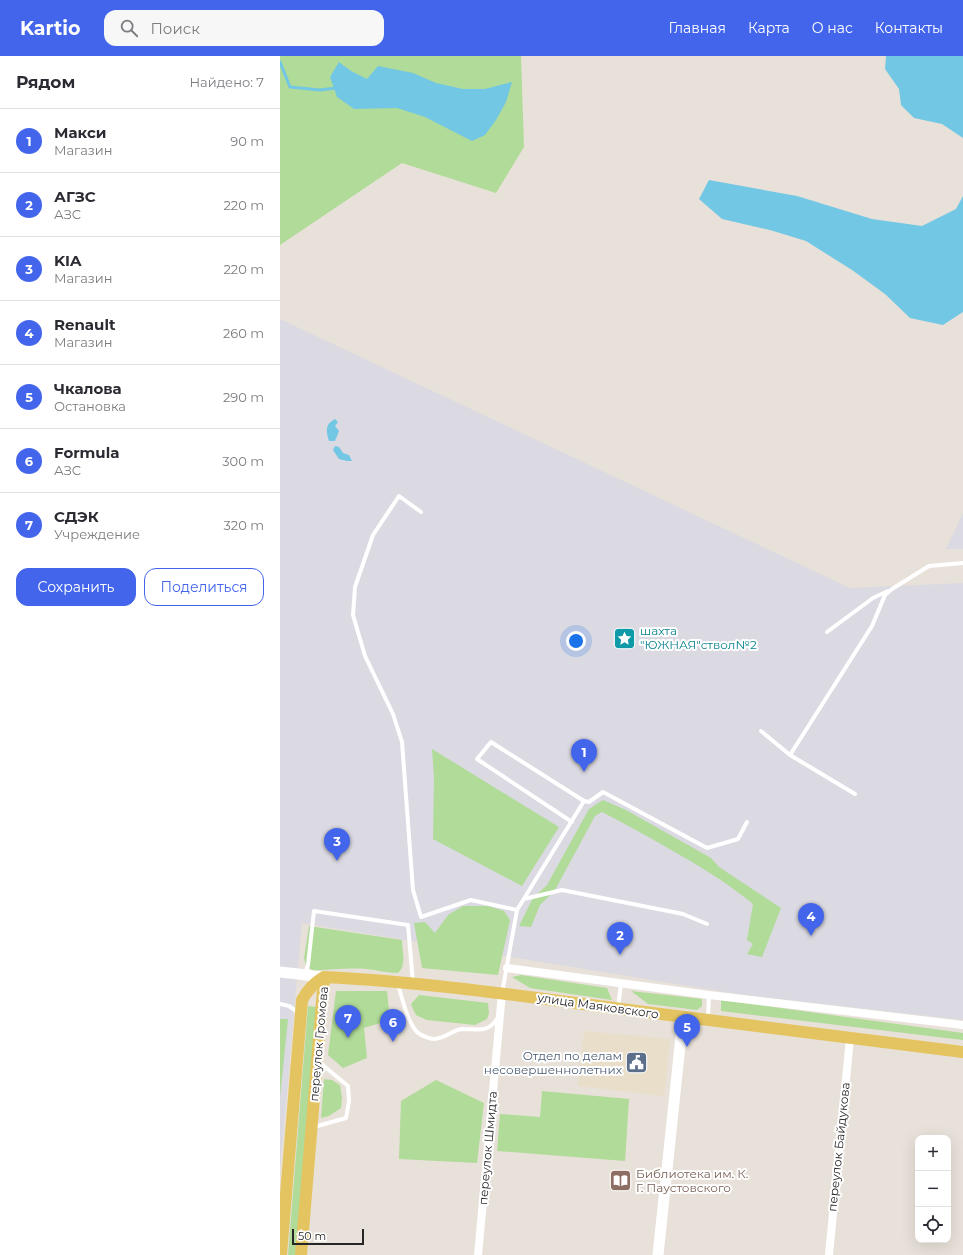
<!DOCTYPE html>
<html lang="ru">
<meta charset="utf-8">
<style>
:root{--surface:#fff;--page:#f7f7f7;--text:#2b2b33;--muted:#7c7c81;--line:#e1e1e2;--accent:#4365eb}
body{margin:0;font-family:Montserrat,sans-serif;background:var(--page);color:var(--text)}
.controls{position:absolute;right:12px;bottom:12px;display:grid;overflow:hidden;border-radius:8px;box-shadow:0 4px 16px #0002}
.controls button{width:36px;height:36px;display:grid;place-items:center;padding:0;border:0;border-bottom:1px solid var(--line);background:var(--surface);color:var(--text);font:20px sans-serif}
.scale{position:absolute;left:12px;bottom:10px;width:72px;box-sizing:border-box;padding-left:4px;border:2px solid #262626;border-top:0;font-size:11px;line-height:14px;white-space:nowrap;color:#262626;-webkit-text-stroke:3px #fff;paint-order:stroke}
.you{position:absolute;left:296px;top:585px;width:14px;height:14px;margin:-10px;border:3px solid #fff;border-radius:50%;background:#1a73e8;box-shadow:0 0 0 6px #1a73e833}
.badge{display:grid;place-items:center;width:26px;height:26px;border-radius:50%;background:var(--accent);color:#fff;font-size:13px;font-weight:700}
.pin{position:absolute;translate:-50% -33px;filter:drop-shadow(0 1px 2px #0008)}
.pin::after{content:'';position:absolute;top:21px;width:14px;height:12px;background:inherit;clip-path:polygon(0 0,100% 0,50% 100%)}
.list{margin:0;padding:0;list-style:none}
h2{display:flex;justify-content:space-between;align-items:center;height:52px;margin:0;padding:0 16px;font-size:17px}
h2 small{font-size:13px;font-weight:400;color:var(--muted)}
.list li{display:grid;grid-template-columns:26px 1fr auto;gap:12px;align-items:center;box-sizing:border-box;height:64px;padding:0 16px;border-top:1px solid var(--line)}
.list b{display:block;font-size:15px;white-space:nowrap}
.list p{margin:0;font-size:13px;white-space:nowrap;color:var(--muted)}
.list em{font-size:13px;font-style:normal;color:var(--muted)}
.actions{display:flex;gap:8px;padding:12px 16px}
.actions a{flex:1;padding:9px 0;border:1px solid var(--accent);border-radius:12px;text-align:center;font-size:14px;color:var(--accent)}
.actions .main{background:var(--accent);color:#fff}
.icon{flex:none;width:22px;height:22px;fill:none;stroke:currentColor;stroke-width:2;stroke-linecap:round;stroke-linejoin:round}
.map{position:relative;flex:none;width:683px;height:1199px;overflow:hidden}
header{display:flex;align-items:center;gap:24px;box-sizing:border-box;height:56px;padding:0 20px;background:var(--accent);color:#fff}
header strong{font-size:19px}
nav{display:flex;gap:22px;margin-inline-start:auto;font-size:14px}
.search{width:280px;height:36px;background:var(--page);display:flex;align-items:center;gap:10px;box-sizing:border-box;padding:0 14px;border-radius:12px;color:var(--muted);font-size:15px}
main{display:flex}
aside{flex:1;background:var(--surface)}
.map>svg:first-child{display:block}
.industrial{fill:#dbd9e1}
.education{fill:#e9dec9}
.green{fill:#b0db98}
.water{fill:#72c7e4}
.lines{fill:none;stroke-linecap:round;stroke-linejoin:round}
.stream{stroke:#72c7e4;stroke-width:3}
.lane{stroke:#fff;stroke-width:4}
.street{stroke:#fff;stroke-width:8}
.secondary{stroke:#fff;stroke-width:11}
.primary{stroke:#e4c461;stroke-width:12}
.labels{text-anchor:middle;stroke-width:4;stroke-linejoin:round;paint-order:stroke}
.culture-label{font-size:12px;fill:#0d838f;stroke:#fff;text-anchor:start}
.street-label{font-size:12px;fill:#262626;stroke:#fff}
.service-label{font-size:12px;fill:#4e5e75;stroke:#fff;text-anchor:end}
.education-label{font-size:12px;fill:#785e54;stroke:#fff;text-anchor:start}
</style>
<header>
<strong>Kartio</strong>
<div class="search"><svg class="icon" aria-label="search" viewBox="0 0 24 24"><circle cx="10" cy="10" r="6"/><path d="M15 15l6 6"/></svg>Поиск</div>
<nav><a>Главная</a><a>Карта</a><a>О нас</a><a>Контакты</a></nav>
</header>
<main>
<aside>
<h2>Рядом<small>Найдено: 7</small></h2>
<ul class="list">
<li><span class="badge">1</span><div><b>Макси</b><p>Магазин</p></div><em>90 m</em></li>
<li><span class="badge">2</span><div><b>АГЗС</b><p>АЗС</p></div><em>220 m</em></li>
<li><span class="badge">3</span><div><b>KIA</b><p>Магазин</p></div><em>220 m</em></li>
<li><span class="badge">4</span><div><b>Renault</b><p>Магазин</p></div><em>260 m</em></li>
<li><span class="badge">5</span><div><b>Чкалова</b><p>Остановка</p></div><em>290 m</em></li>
<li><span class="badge">6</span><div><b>Formula</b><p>АЗС</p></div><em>300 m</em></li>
<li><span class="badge">7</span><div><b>СДЭК</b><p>Учреждение</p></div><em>320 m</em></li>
</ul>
<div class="actions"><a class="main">Сохранить</a><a>Поделиться</a></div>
</aside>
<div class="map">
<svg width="683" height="1199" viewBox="0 0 683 1199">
<rect width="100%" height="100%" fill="#e8e1d9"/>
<path class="industrial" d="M0,263L570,532L683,527V964L457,938L22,867L0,1115Z
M683,457V493H666Z"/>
<path class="education" d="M304,975L390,983L384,1040L298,1030Z"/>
<path class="green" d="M0,0H241L244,91L216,137L122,107L0,189Z
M152,693L279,771L242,830L153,783L154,722Z
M323,744L346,754L431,802L439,811L501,852L482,901L467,898L473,888L467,884L473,848C445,825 418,809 386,791C365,779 344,767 322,756L315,760L275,834L260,849L251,871L239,870L253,842L267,829L309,753Z
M183,850H208L224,855L230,864L218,919L142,912L134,867L145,866L155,877L168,859Z
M29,870L122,884C122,895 127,909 118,917C107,917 97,914 87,913C69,912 51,913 33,915L26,909L24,902Z
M241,919L327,932L332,944L250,932L232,921Z
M56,935H107L110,964L84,972L87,1002L63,1012L48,999Z
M351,935L422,943V950L417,954L368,948Z
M139,939L208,947L209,957L207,963L195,969L147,964L136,959L132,951L131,948Z
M441,944L683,977V984L441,955Z
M28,950L37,951L17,1199H8Z
M0,963H8L0,1041Z
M44,1023L52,1024L60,1029L62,1042L61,1052L49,1060L41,1062Z
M156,1024L204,1047L197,1107L119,1103L121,1045Z
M262,1035L349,1043L345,1105L217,1095L220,1058L260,1061Z"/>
<path class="water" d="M606,0H683V82L662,68L634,62L621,49L619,33L605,13Z
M59,6L71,15L87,23L98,10L133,17L156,27L183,33H205L232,26L226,46L216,64L205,79L192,85L145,61L117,52L74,53L57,41L50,21Z
M429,124L517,140L592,163L642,170L676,153L683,140V256L663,269L630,262L605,238L572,214L526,185L490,174L442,163L419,143Z
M55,363L58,366L55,370L59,375L55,385H49C46,375 45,368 55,363Z
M55,390L59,391L63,397L69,399L72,405H67L59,403L53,394Z"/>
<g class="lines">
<path class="stream" d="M0,6L10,31L40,34L56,32"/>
<path class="lane" d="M141,456L119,440L93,479L75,531L73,559L85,600L113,658L122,686L133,834L141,861L191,844L237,854
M547,576L593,542L608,535
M481,675L510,699
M575,738L510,699L592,570L605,539L612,533L649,510L683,507
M304,745L309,746L323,736L427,792L458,783L467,766
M244,843L282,834L403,858L427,868
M25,918L28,909L34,855L128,869L133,927
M118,928C122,942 127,965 137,976C140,979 150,983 154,983C165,983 172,974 182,973C198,973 208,977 217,963
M222,937L237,854L304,745L211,686L197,703L292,766
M0,948L9,950L19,957
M338,951L341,928
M428,962L429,939
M34,1071L66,1062L69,1045L68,1030L39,1006"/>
<path class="street" d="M227,912L429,939L683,969
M198,1199L222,937
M549,1199L570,982"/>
<path class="secondary" d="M0,916L44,921
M378,1199L403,961"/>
<path class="primary" d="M44,921C147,926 248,941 349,954C461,969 572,982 683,996
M1,1199L22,944C28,933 34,927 44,921L21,1199"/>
</g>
<defs>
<symbol id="sight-square" viewBox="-11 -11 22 22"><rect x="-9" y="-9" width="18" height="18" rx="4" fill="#0f9aa8" stroke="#fff"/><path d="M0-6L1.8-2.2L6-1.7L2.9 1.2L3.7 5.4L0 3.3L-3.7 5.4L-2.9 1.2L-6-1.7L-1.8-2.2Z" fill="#fff"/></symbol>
<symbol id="civic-square" viewBox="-11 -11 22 22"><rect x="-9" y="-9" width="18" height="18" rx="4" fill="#5c6f8a" stroke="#fff"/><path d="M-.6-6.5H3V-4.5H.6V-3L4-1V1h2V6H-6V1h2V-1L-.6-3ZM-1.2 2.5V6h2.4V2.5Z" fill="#fff"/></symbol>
<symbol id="library-square" viewBox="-11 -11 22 22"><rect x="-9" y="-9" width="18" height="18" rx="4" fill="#8d6e63" stroke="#fff"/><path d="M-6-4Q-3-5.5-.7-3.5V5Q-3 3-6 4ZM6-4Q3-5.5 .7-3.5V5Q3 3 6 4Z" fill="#fff"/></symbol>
</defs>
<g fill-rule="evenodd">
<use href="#sight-square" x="332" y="570" width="25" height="25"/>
<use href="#civic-square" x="344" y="994" width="25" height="25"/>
<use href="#library-square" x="328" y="1112" width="25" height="25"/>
</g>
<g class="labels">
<g class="culture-label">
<text x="360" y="579">шахта<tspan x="360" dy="14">"ЮЖНАЯ"ствол№2</tspan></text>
</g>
<g class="street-label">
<text transform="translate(318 950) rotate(8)" y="4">улица Маяковского</text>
<text transform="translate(39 988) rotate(-85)" y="4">переулок Громова</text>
<text transform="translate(559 1091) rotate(-84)" y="4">переулок Байдукова</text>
<text transform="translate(208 1092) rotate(-85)" y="4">переулок Шмидта</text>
</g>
<g class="service-label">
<text x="342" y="1004">Отдел по делам<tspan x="342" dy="14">несовершеннолетних</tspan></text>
</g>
<g class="education-label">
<text x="356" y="1122">Библиотека им. К.<tspan x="356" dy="14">Г. Паустовского</tspan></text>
</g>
</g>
</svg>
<div class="controls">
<button>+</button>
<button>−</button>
<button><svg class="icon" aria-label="locate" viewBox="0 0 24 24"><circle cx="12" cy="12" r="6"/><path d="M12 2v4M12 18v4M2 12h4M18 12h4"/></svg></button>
</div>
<div class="scale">50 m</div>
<div class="you"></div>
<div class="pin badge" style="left:304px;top:716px">1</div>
<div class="pin badge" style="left:340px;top:899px">2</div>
<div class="pin badge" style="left:57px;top:805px">3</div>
<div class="pin badge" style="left:531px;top:880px">4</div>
<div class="pin badge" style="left:407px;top:991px">5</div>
<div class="pin badge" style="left:113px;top:986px">6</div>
<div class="pin badge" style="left:68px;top:982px">7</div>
</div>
</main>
